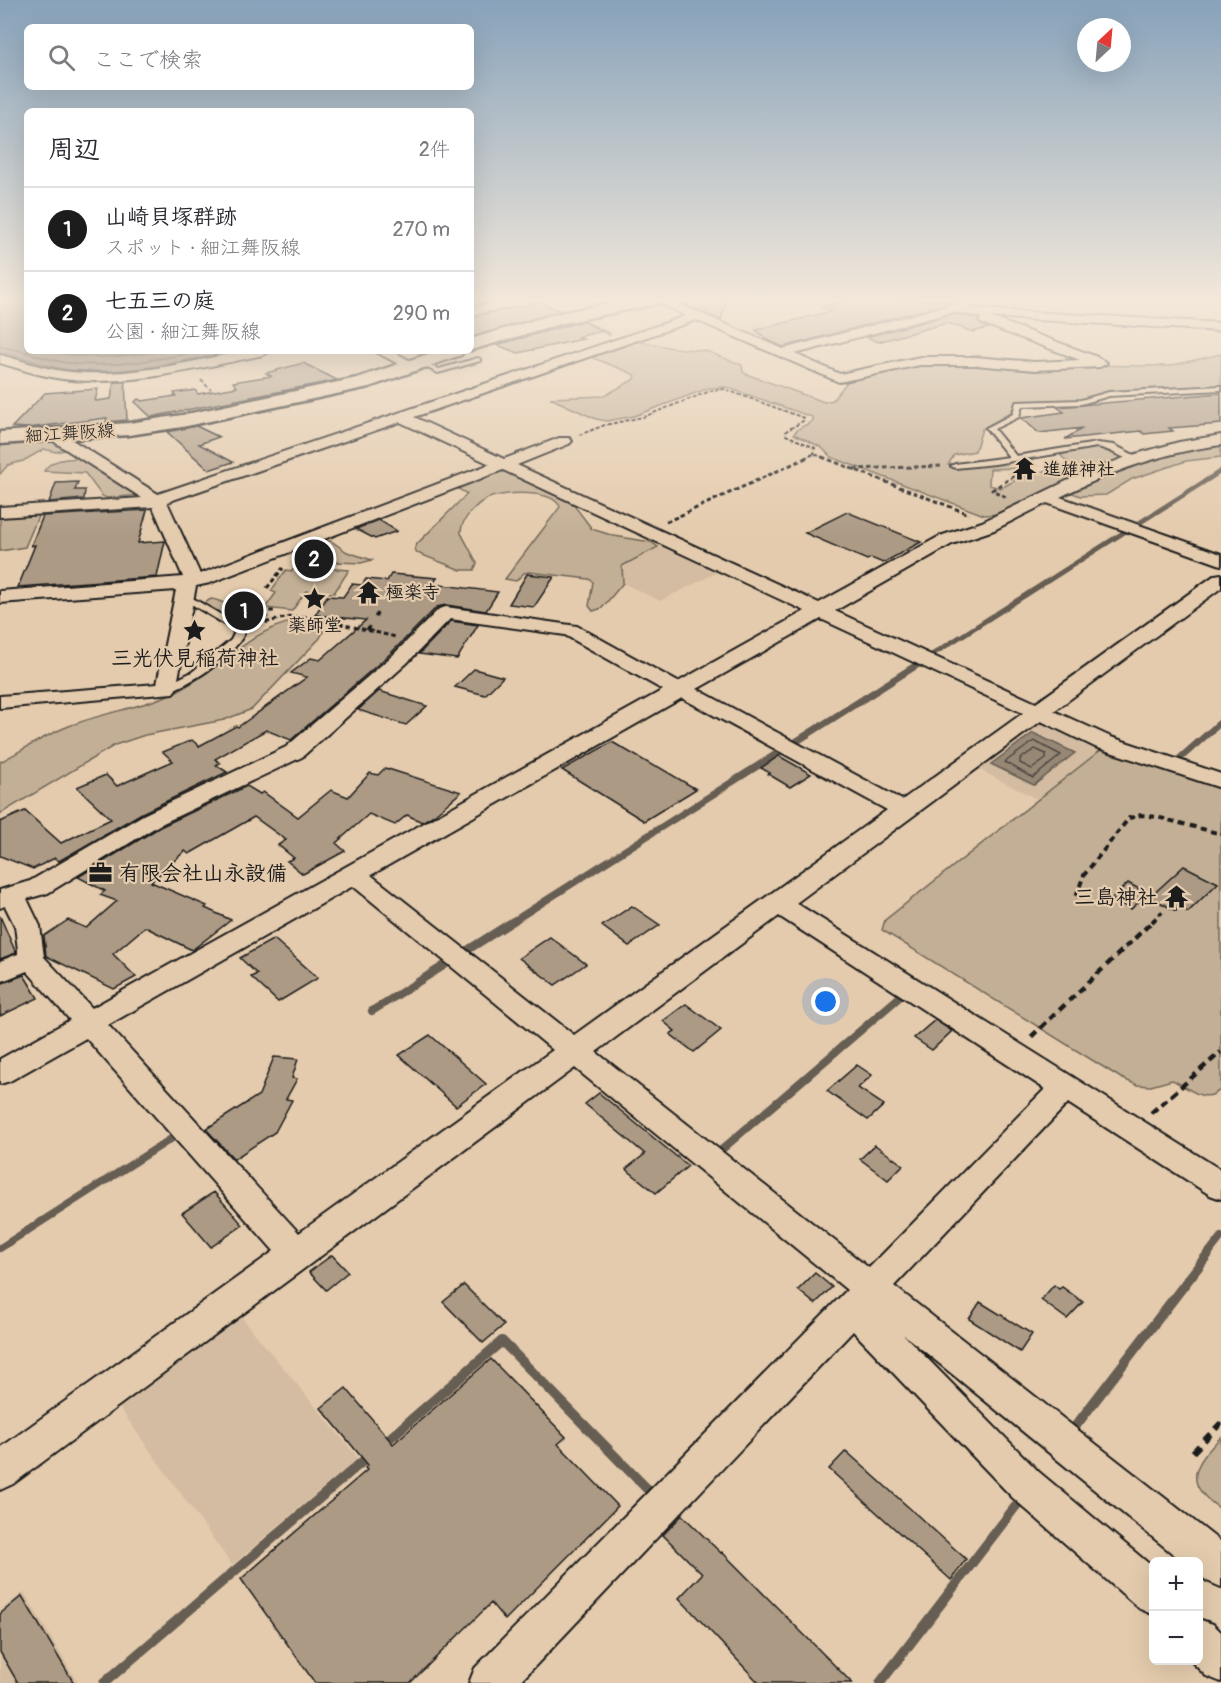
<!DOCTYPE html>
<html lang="ja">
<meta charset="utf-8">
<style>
:root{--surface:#fff;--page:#f7f7f7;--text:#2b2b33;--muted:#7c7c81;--line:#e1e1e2;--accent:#1c1c1c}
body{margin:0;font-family:Pangolin,"Klee One",sans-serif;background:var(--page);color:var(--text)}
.controls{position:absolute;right:18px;bottom:18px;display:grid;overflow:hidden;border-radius:9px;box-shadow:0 6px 24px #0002}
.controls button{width:54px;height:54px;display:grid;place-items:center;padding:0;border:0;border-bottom:2px solid var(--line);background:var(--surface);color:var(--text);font:30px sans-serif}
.compass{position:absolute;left:1077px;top:18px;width:54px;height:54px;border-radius:50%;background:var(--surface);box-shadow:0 6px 24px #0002;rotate:26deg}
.you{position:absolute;left:826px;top:1002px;width:21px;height:21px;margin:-15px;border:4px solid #fff;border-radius:50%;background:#1a73e8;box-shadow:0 0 0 9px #1a73e833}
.badge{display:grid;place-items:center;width:39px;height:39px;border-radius:50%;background:var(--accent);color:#fff;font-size:20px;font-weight:700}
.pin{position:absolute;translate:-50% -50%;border:3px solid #fff;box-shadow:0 2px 6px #0006}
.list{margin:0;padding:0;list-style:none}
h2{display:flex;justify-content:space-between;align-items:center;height:78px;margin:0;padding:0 24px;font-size:26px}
h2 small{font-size:20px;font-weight:400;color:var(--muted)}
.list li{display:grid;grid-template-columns:39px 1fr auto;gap:18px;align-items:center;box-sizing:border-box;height:84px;padding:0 24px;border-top:2px solid var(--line)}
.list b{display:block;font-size:22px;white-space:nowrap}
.list p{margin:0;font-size:20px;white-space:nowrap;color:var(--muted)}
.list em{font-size:20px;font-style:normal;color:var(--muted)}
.icon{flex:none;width:33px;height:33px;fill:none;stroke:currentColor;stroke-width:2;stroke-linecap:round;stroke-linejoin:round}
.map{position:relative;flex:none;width:1221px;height:1683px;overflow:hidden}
.search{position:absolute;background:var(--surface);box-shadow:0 6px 24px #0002;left:24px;top:24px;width:450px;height:66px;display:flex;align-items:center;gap:15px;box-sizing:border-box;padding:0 21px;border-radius:9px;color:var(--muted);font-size:22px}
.panel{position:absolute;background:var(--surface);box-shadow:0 6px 24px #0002;left:24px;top:108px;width:450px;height:246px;border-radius:9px}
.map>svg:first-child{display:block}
.built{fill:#d3bca1}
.green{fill:#c3af95;stroke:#706658;stroke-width:1.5}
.water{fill:#978876;stroke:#665d52;stroke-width:1.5}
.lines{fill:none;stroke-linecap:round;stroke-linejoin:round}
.shore{stroke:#4d4740;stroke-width:1.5}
.stream-far4{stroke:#665d52;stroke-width:4}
.stream-far3{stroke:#665d52;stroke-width:5}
.stream-far2{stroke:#665d52;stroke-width:7}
.stream-far1{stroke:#665d52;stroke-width:8}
.stream{stroke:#665d52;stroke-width:10}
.building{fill:#ac9a85;stroke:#1c1c1c;stroke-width:1.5}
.service-casing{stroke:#1c1c1c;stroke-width:4}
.minor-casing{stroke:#1c1c1c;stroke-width:4}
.primary-casing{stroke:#1c1c1c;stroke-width:5}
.path-far4{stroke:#1c1c1c;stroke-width:2;stroke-dasharray:4 2;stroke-linecap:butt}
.path-far3{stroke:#1c1c1c;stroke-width:3;stroke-dasharray:4.5 3;stroke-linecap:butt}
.path-far2{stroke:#1c1c1c;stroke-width:4;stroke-dasharray:6 4.5;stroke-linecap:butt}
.path-far1{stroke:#1c1c1c;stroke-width:4.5;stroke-dasharray:8 5;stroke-linecap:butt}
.path{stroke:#1c1c1c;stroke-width:6;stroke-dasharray:9 7;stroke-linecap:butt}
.service{fill:#e4cbad;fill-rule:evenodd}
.minor{fill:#e4cbad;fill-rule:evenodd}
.primary{fill:#e4cbad;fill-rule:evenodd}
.labels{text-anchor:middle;stroke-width:4.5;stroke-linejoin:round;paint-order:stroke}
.far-street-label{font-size:18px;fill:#1c1c1c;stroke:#e4cbad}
.far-poi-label{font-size:18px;font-weight:bold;fill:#1c1c1c;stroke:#e4cbad;text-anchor:start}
.poi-label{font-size:21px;font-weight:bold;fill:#1c1c1c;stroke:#e4cbad}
</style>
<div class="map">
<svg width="1221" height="1683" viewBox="0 0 1221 1683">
<rect width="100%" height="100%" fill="#e4cbad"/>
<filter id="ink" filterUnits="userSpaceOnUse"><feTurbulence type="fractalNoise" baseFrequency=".0167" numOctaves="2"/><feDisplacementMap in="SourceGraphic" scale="12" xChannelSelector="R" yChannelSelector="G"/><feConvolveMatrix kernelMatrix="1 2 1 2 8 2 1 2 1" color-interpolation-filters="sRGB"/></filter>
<g filter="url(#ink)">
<path class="built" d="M762,321L812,342L781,351L732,329Z
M666,544L722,570L660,601L623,583L622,566Z
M1040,721H1047L1103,747L1037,799L976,768Z
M238,1313L358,1458L232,1565L116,1403Z
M24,1592L78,1683H0V1611Z"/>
<path class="green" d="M637,341L673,348L706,351L742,365L743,372L746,374L824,402L833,400L850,378L915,364L1169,366L1221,354V386L1105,392L1078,400L1016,403L1010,413L982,429L975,451L954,455L948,465C972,474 998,456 1021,464L1018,468L990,469L989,485L1001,488L1022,477L1066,465L1068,462L1061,456L1063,454L1103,447L1125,458L1001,514L984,515L831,457L821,447L794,434C796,427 808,426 813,420L812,417L726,387L709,388L634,416L607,421L596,419L550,398L604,396L633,380L635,376L631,373L593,358L598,353Z
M46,440L56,442L64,450L56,452L44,449L23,461L8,465L0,474V442Z
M1221,442V457L1186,461L1132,479L1106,495L1080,496L1070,492L1139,461Z
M80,458L140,495L107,498L102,496L85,473L44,471C50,459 67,459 80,458Z
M501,470H506L570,500L592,529L614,536L651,542L658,547L622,566L623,583L602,608L593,611L589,606L593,582L589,579L529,572L524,573L516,581L505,579L560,507C553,489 505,492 489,498C478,502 460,520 461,533L477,563L474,570H461L417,553L415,549L417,544L467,494L455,487Z
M0,514H39L25,547L0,551Z
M319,541H331L347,552L372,560L361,563L336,562L334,565L292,563L312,555L318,557L310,550L311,547Z
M296,566L349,570L334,593L306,591L292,611L265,608L276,593L271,591L286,570L292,571Z
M211,599C224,600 232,610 244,612C253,614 261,611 268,617C248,631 220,618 204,603Z
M309,620L321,626L323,632L320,638L252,709L224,720L145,735L115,745L0,814V762C23,750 45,735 69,726C110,710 152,707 190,684C227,662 263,619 309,620Z
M1102,749L1221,786V1089C1204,1106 1189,1087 1172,1080L1151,1086L1137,1085L1121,1078L882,930L885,920Z
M1221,1437V1509C1181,1484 1194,1465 1221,1437Z"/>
<path class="water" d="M0,300H27V351H235C181,361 126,375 71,370C47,367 24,357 0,352Z
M1033,733L1075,753L1034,785L991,764Z"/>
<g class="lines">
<path class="shore" d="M0,347C23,349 45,360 68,363C113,369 158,359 202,351
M48,351C86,360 122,358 160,351
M1034,741L1061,755L1033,778L1005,762Z
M1035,749L1046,754V759L1032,769L1020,763V759Z"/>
<path class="stream-far4" d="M580,320L609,334"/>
<path class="stream-far3" d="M1136,525L1221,471
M930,656L1126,531"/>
<path class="stream-far2" d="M794,743L920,663
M1177,761L1221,722
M512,922L781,751"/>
<path class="stream-far1" d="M466,951L515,920
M372,1011L448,963
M719,1152L903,994
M0,1248L174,1137
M1207,1255L1221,1237"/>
<path class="stream" d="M1071,1432L1208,1254
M383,1444L502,1341L655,1497
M104,1683L370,1455
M880,1683L1022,1498"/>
</g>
<path class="building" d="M674,300H727L721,320Z
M849,300H961L783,347L768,340L756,330L832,311L821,307Z
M540,302L561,311L475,336L471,334V317Z
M953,314L977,318L979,324L988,328L973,332L947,323L878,342L866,337Z
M583,321L602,331L578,337L583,339L518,353L497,345Z
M303,363L337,380L151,417L135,402L138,399L142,401L176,396L174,393L195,390L198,394L237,387L233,382L271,376L266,373Z
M114,382H125L127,420L106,422L107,418L28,428L12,427L45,393L98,389L95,401L111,399Z
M1221,393V424L1169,428L1173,431L1144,434L1141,431L1065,439L1083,428L1039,433L1021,418L1064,412L1057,407Z
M196,426L219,437L199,444L233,462L209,470L167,432Z
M78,482L75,490H85L84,499L49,502L56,483Z
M147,510L138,543L165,541L157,577L18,587L35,545L31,546L43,516Z
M847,512L921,542L883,563L871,558L867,560L805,533Z
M379,520L397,531L375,539L356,529Z
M391,574L437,578L433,584L498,592L486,611L446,605L437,607L391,653L291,740L266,730L215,759L220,763L216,765L227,772L142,813L59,861L55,858L33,869L0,856V822L25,811L61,843L111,819L77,787L106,775L117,786L173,761L163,752L192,740L199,746L236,726L238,727L307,677L291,673L311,658L320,660L366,620L315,615L327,596L343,597L352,584L362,585L366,579L387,581Z
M527,574L554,577L534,607L509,604Z
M451,621L478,625L457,659L419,654Z
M474,669L503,677L485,695L455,687Z
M379,691L427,706L406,725L358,710Z
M612,742L655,767L657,766L696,789L644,821L562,770Z
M779,756L811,774L790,787L768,774L770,773L761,768Z
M385,768L461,792L434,815L422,822L407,815L395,825L369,814L336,843L345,851L303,874L287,861L294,858L278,845L286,840L254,817L189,854L185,851L151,882L207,906L205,908L231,920L192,950L145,927L113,954L136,977L114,989L46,956L44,936L68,920L86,928L117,901L100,895L105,891L78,877L160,827L247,786L260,794L263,792L298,817L331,790L348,797L370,773L378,775Z
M1184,866L1218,883L1188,912L1179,908L1176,911L1150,897Z
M1128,883L1148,894L1131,909L1111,899Z
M632,906L660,925L629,946L602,926Z
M0,916L16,953L0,959Z
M550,937L586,964L555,985L519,958Z
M274,939L318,978L278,1002L251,977L257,974L240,958Z
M24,975L38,998L0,1016V984Z
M686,1004L721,1030L694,1052L670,1034L675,1031L663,1021Z
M935,1020L952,1031L932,1050L914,1038Z
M430,1035L486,1084L456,1106L399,1055Z
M274,1057L298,1059L292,1078L297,1079L286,1099L292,1100L275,1132L234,1159L206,1129L259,1095Z
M857,1065L872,1075L858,1088L884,1105L868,1120L827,1091Z
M599,1093L688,1166L656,1193L626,1169L645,1154L585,1104Z
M875,1145L903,1165L888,1180L860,1159Z
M214,1192L243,1225L211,1247L182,1213Z
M332,1255L348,1272L326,1290L309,1272Z
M815,1273L832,1287L815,1304L798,1290Z
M464,1285L504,1325L483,1343L443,1302Z
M1054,1285L1059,1289L1062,1287L1083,1302L1067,1319L1041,1300Z
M980,1302L1032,1334L1020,1352L969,1319Z
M491,1359L566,1437L558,1444L618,1506L505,1620L491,1603L410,1683H315L241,1579L367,1470L365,1468L368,1465L321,1408L346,1388L393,1444Z
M846,1451L966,1559L951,1580L829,1469Z
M682,1515L721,1553L722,1552L852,1683H759L679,1598L702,1574L663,1535Z
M22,1596L74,1683H18L0,1652V1614Z"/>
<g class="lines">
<defs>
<path id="service" d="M478,358L480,359V361L438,373L417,363L422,362L439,369Z
M1221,386V390L1109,396L1081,404L1022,406L1019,417L994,429L1016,456L1097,443L1114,445L1138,457V461C1125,461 1111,449 1097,447L995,464L955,468L951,466L955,464L1009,457L986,428L1013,414L1016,402L1081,400L1109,392Z
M184,593L240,626L244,634C233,657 190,685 166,692L161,689L162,687L192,672L231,640L234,634L233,629L181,598V594Z"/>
<path id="minor" d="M511,300H534L528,304L471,315V307Z
M654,300H669L783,349L965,301L969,302V308L979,309L1221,323V331L990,317L1095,356L1107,363L1100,367L1035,370L975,365H920L839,382L696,320L414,417L504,459L559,438H569L572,441L569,444L517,465L819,603L940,536L982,522L1077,476L1129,456L1179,442L1221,435V445C1164,452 1112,471 1060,497L1221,554V565L1047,503L994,530L952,544L835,611L1036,703L1215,575L1221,574V588L1054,711L1111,737L1221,774V788L1095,747L1041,721L796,903L1221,1170V1199L1210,1195L1068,1103L894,1286L1221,1542V1587L1207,1581L1198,1574V1562H1183L903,1334L1039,1472L1154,1568V1615L1140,1609L1013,1498L853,1331L519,1683H469L475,1668L847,1290L575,1068L13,1484L0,1490V1448L274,1251L86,1038L10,1081L0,1084V1059L70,1020L27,971L0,982V961L18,954V950L15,926L5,906L0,908V890L30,881L143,815L286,747L393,655L439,609L446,607L577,626L678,682L805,611L503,470L210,583L196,586L176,689L173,693L0,708V696L157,684L176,590L0,603V591L183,577L153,507L0,517V507L142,498L56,443L53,440L58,431H68L71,434L69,438L158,494L686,316ZM953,312L982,317L979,320L981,323L1080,360L1035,362L975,357H920L840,374L795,354ZM400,422L490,464L200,574L167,502ZM450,619L565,635L663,690L92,1008L44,957L40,926L27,899L48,893L159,825L302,757L407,663ZM821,619L1023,713L902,800L697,689ZM682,698L887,810L574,1035L371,875ZM353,886L553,1050L299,1233L108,1025ZM779,916L1045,1089L869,1268L596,1052Z
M243,351H270L263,355C200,368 136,385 72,380C47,378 23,370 0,363V355C21,360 42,368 63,371C123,379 185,363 243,351Z
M374,351H392L420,366L418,369H408Z
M1198,1619L1213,1624L1221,1632V1682L1206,1676L1190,1660H1198Z"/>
<path id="primary" d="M627,300H658L656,304L564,323L471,350V339L555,314Z
M437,351H464L461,355L369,387L182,427L129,435L0,444V432L129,423L182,415L357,378Z"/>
</defs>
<use href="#service" class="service-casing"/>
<use href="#minor" class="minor-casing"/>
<use href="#primary" class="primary-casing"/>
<path class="path-far4" d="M201,380L211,390
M579,435L605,425L643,417L713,390L724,389L804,418L803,421L786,431V435L815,448L814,454
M804,458L814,454L825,458"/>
<path class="path-far3" d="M822,457L969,514
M854,469L942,466
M1006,497L992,490L1019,473
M666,522L808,457
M299,562L334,563
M267,588L283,568
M249,605L256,611H276
M375,617L378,613
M251,626L289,617H311L396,637
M367,630L371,624"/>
<path class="path-far2" d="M1076,896L1084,875L1129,818L1141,815L1157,817L1221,834
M1152,922L1162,912"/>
<path class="path-far1" d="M1031,1037L1154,920
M1151,1113L1221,1052"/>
<path class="path" d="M1193,1452L1221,1423"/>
<use href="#service" class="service"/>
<use href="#minor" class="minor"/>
<use href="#primary" class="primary"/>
</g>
</g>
<linearGradient id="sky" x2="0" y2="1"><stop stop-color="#87a2ba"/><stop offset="0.56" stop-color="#f3e8da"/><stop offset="1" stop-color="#f3e8da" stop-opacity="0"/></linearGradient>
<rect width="1221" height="535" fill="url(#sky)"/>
<defs>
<symbol id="temple-bare" viewBox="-9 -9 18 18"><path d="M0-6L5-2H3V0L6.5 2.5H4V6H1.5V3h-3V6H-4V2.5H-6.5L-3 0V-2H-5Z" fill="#1c1c1c" stroke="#e4cbad" stroke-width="2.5" paint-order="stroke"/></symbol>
<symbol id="sight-bare" viewBox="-9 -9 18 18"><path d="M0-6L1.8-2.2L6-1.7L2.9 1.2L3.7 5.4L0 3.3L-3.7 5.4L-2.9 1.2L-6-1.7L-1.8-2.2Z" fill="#1c1c1c" stroke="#e4cbad" stroke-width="2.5" paint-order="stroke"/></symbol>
<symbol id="office-bare" viewBox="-9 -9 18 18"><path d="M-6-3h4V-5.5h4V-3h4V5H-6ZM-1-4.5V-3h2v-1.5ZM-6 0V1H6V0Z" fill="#1c1c1c" stroke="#e4cbad" stroke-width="2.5" paint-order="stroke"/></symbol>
</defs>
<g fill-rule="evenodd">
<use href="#temple-bare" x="1008" y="452" width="33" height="33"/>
<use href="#temple-bare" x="352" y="576" width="33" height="33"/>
<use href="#sight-bare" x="298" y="582" width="33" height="33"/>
<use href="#sight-bare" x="178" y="614" width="33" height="33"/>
<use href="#office-bare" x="84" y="856" width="33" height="33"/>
<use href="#temple-bare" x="1160" y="880" width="33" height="33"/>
</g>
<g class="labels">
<g class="far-street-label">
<text transform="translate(70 433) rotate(-4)" y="6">細江舞阪線</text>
</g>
<g class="far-poi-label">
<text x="1043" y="475">進雄神社</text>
<text x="386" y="598">極楽寺</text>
<text x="315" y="631" text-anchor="middle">薬師堂</text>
</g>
<g class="poi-label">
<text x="195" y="665">三光伏見稲荷神社</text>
<text x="119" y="880" text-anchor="start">有限会社山永設備</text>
<text x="1158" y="904" text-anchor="end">三島神社</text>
</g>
</g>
</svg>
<div class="controls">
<button>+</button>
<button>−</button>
</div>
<svg class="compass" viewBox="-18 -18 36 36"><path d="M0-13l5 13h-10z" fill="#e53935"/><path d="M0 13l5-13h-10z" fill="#7c7c81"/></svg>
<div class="you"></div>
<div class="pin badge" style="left:244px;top:611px">1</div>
<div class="pin badge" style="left:314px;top:559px">2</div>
<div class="search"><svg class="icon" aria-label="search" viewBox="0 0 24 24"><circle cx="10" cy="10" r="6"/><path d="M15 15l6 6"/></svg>ここで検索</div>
<section class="panel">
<h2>周辺<small>2件</small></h2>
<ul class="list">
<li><span class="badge">1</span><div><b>山崎貝塚群跡</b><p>スポット · 細江舞阪線</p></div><em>270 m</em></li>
<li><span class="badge">2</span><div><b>七五三の庭</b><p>公園 · 細江舞阪線</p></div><em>290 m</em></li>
</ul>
</section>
</div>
